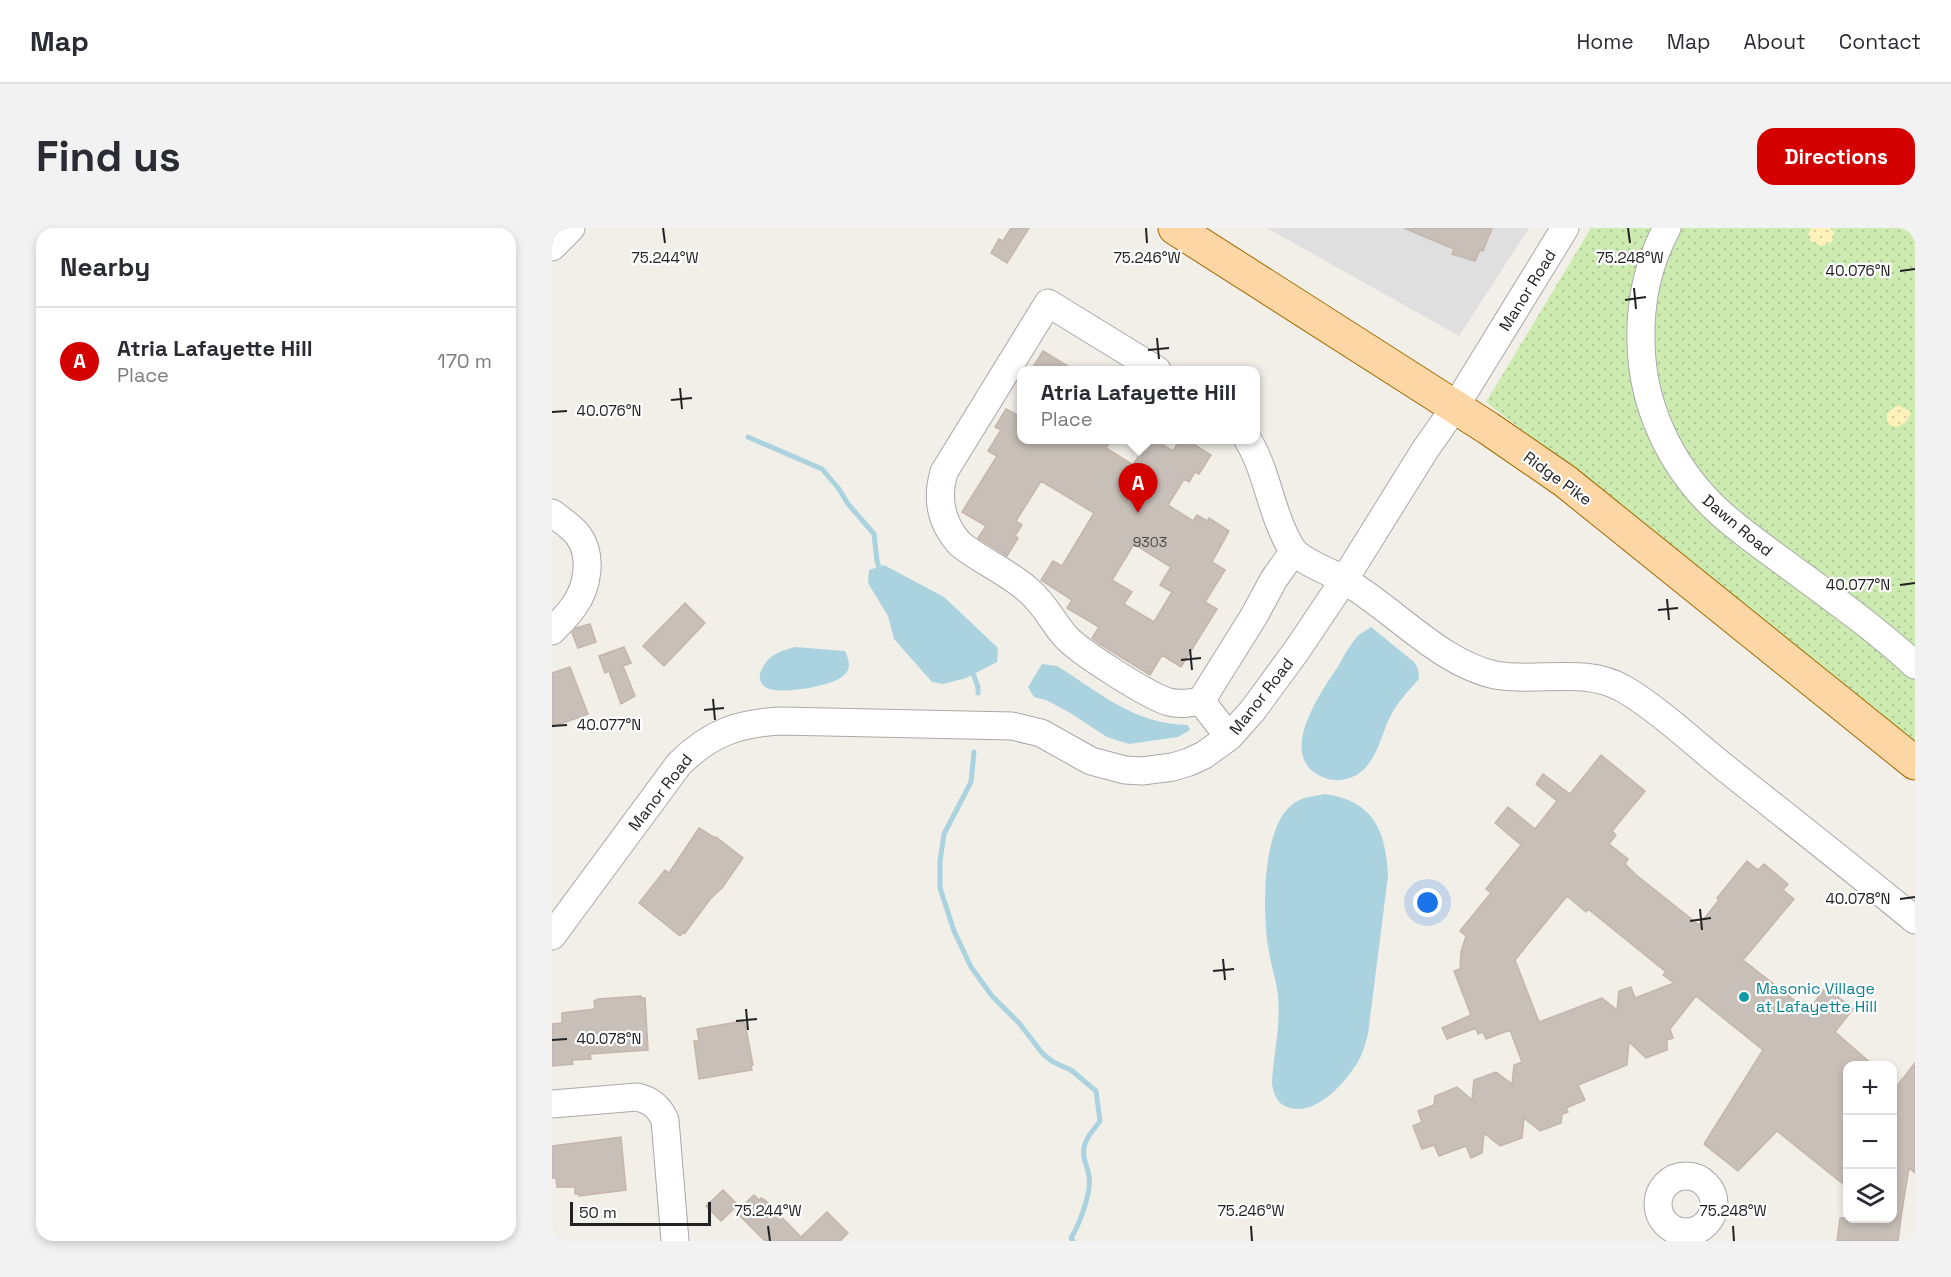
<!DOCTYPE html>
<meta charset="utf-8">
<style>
:root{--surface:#fff;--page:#f2f2f3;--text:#2b2b33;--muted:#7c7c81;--line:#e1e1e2;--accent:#d40000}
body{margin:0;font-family:"Space Grotesk",sans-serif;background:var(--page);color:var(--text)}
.controls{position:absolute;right:18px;bottom:18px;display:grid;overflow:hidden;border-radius:12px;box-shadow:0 3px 9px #0003}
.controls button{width:54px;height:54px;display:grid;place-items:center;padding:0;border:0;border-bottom:2px solid var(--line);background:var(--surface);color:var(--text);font:30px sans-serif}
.scale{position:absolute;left:18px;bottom:15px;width:141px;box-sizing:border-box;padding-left:6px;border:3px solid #222;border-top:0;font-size:16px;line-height:21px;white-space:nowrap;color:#222;-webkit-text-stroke:4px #fff;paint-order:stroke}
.you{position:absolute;left:876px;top:675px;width:21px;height:21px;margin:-15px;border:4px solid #fff;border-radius:50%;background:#1a73e8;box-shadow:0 0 0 9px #1a73e833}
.badge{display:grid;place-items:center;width:39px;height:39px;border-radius:50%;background:var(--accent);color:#fff;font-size:20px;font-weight:700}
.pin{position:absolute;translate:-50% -50px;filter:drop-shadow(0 2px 3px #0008)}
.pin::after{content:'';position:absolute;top:32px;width:21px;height:18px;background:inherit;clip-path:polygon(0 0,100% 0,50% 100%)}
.popup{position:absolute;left:465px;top:138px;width:243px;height:78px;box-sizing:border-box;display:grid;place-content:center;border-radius:12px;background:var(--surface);filter:drop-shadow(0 2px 4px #0005);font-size:20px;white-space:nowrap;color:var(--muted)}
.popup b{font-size:22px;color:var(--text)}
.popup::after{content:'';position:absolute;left:50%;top:100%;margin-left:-12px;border:12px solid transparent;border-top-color:var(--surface)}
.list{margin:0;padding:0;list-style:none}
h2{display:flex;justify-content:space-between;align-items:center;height:78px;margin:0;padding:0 24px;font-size:26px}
h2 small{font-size:20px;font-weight:400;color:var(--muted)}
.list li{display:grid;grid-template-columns:39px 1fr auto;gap:18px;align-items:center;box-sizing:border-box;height:108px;padding:0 24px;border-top:2px solid var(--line)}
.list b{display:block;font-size:22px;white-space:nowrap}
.list p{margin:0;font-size:20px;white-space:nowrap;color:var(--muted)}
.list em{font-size:20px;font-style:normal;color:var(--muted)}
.icon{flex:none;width:33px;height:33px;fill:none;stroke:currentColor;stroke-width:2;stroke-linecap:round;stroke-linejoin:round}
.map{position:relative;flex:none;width:1363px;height:1013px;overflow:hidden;border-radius:18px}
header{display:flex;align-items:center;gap:36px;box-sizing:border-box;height:84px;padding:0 30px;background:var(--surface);border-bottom:2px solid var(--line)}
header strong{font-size:28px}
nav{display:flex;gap:33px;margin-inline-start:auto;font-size:21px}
.intro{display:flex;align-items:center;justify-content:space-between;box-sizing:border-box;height:144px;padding:0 36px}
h1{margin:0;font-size:42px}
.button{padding:15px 27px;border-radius:18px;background:var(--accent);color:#fff;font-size:21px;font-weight:700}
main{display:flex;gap:36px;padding:0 36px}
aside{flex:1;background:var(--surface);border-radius:18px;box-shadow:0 3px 9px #0003}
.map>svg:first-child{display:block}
.residential{fill:#e0dfdf}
.grass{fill:url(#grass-dots)}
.sand{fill:url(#sand-dots)}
.water{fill:#aad3df}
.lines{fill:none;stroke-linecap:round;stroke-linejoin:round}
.stream{stroke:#aad3df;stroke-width:5}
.building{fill:#c7bfb8;stroke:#c4b6ab;stroke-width:1.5;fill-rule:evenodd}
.minor-casing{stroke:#a9a9a9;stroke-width:29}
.major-casing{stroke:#a06b00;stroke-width:35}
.minor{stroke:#fff;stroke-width:27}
.major{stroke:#fcd6a4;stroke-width:33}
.ticks{fill:none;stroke:#222;stroke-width:2}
.culture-dot{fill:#0f9aa8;stroke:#fff;stroke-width:2}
.labels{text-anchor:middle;stroke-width:4.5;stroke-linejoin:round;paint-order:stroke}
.number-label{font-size:14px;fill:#4b4948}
.street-label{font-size:16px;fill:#222;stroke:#fff}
.culture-label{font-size:16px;fill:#0d838f;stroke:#fff;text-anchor:start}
.ticks-label{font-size:15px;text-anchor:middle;fill:#222;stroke:#fff;stroke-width:4.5;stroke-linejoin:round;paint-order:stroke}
</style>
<header>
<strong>Map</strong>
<nav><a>Home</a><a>Map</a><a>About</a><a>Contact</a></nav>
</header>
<div class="intro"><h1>Find us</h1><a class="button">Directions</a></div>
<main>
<aside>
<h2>Nearby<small></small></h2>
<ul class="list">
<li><span class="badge">A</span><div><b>Atria Lafayette Hill</b><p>Place</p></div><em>170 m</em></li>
</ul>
</aside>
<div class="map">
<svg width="1363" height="1013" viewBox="0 0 1363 1013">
<defs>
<pattern id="grass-dots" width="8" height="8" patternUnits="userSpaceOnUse" patternTransform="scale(1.5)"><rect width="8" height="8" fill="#cdebb0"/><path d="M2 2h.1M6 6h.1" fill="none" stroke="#b0c997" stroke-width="1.8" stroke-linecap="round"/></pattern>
<pattern id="sand-dots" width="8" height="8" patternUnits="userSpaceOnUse" patternTransform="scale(1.5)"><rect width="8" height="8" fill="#fff1ba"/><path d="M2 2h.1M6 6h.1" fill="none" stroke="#dacea0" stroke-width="1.8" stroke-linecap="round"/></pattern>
</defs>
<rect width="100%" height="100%" fill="#f2efe9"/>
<path class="residential" d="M715,0H977L907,108Z"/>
<path class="grass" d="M1039,0H1363V522L1039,256L934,174Z"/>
<path class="sand" d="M1260,0H1277L1282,4L1280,14L1269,18L1259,13L1256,6Z
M1346,177L1359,184L1355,193L1346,199L1335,196V185Z"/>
<path class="water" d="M332,337L392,369L446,420L445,434L414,450L391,456L380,454L342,411L336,388L316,355L317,342Z
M819,399L862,434L866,441L867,451C856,463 844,476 837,491C829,509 825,530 810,543C801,551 787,554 776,551C721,534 766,468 785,440C791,430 797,418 804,410C808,405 815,402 819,399Z
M243,419L293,423C297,432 300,441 291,448C281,458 227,467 215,460C207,456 206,448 210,441C217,426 229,423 243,419Z
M490,436L505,438C549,465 581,496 636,497L638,502L626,509L577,516L555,509L515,483L494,472L482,469L476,459Z
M773,566C822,573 834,603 836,648L816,806C814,813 812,821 809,828C798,850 766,888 738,880C726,877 722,868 720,856C721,828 729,798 726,769C725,754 719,739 717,724C710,689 709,597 742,575C751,569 763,568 773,566Z"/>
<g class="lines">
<path class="stream" d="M196,209L270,241L287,261L296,276L322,306L325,333L328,343
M419,440L426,459V465
M422,524L419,554L392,606L388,633V660L402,703L419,739L440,768L467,795L491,826L501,834L519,842L544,863L548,893C543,901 536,906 533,916C529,929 535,936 537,948C540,964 527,997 519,1010L521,1013"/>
</g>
<path class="building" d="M459,0H477L455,35L439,25L447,11L451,13Z
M852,0H940L931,23L928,22L923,33L900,26L902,21Z
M491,123L522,142H479Z
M454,181L469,189V212H559L554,220L581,237L597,212H603L621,223L628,212H635L659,227L647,246L643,244L637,254L632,251L616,277L641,293L645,287L655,293L657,290L677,303L660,334L673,342L653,374L665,381L629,439L610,427L598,447L549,417L540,410L547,399L515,380L520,372L489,352L501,333L510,338L542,285L489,253L464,293L470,297L463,308L466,310L455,328L426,310L434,298L410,284L445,228L436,223L449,202L443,199ZM582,316L619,339L608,357L620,364L602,394L572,376L580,364L560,352Z
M133,375L153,395L112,438L91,418Z
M38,396L44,414L26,420L20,405L24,400Z
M72,419L79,435L71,438L83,468L69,476L57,443L53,445L47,428Z
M18,439L36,486L0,499V445Z
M1049,527L1093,563L1060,603L1064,607L1057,616L1076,631L1073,636L1083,646L1147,697L1167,672L1165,670L1195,633L1206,642L1212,636L1236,656L1231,662L1242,671L1191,732L1256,783L1274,759L1301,781L1283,804L1321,837H1296V960L1225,903L1186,943L1152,916L1211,822L1144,768L1118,801L1121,810L1115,812V822L1094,830L1077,814L1075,837L1026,857L1033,872L1014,880L1016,884L1010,886L1009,895L988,903L972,890L970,910L948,918L932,905L930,925L919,930L914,918L887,928L882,917L870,921L861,898L870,894L866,883L882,877L883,868L905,859L920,872L922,852L944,844L960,856L962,837L970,834L958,802L934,811L931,804L926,806L924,800L895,811L890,800L919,787L902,743L908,741L909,724L914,708L908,703L939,665L934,661L969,617L943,595L956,579L983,601L1005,573L984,556L991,546L1018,566ZM1015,668L1034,684L1036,681L1114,744L1111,747L1122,755L1083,770L1079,759L1067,763L1065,782L1050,770L987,794L963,732Z
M147,600L163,610L164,609L191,630L170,660L159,670L133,705L131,704L128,708L87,675L113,642L117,645Z
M89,768V770H93L96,822L38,826L39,831L20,832L21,836L0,838V796L10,795V785L43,781L42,773L46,771Z
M191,793V795H193L201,837L199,838L200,842L147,851L142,813H147L145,801Z
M1363,835V945L1357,940L1349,989L1341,988V863Z
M69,909L74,962L27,968V966H23V959H5L4,950H0V918Z
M171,962L186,977L169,993L154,978Z
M202,967L207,972L209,970L213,972L249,1009L275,984L296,1005L288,1013H213L184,984Z
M1288,990H1349L1346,1013H1285Z"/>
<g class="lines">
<defs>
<path id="minor" d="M1115,0C1096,35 1088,75 1089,114C1090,177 1118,237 1163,280C1188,304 1217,323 1245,344C1286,374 1326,403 1363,437
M0,19L19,0
M605,142L496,75L392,244C384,271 389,295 408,316C429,333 456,344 476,362C492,375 500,393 513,408C527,424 598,469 617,474C628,477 638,475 649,473L677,509
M696,212C716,245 719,287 740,321C748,333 777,343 790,351C840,379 887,435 943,447C985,455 1033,438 1072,461C1106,481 1141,514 1172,539C1236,590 1300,640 1363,692
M0,285C9,292 19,298 26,307C41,327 36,359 22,378C16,387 8,395 0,403
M649,473L702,388L722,351L742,323
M0,708L127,536C158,505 187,495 229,493L460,498L489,505L539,533L573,542L590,543L621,539L637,534L652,527L677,509L701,482L745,422L792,352L873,222L903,179L1013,0
M0,876L85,869C99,872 107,879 113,892L123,1013
M1106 976a28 28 0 1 1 56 0a28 28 0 1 1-56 0Z"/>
<path id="major" d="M623,0L936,200L1013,253L1363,535"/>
</defs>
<use href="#minor" class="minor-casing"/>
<use href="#major" class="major-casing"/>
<use href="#minor" class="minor"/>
<use href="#major" class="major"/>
</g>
<path class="ticks" d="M111,0L113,15M594,0L595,15M1076,0L1078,15M1348,43L1363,41M1082,60L1084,81M1073,72L1094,69M605,110L607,131M596,122L617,120M128,160L130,181M119,172L140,170M0,184L15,183M1348,357L1363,355M1115,371L1117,392M1106,382L1126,380M638,421L640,442M629,432L649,430M161,471L163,492M152,482L172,480M0,498L15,497M1348,671L1363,669M1148,681L1150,702M1138,693L1159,690M671,731L673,752M661,743L682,741M194,781L196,802M184,793L205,791M0,812L15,811M216,998L218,1013M699,998L700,1013M1181,998L1182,1013"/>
<circle class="culture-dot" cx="1192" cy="769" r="6"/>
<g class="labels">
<g class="number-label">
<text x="598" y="319">9303</text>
</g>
<g class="street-label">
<text transform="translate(975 62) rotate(-58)" y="6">Manor Road</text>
<text transform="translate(1006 250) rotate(36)" y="6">Ridge Pike</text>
<text transform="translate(1186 297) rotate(40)" y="6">Dawn Road</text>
<text transform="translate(709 468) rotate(-52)" y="6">Manor Road</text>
<text transform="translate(108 564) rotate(-52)" y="6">Manor Road</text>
</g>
<g class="culture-label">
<text x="1204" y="766">Masonic Village<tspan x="1204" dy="18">at Lafayette Hill</tspan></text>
</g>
</g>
<g class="ticks-label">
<text x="113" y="35">75.244°W</text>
<text x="595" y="35">75.246°W</text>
<text x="1078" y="35">75.248°W</text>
<text x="1306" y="48">40.076°N</text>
<text x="57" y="188">40.076°N</text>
<text x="1306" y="362">40.077°N</text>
<text x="57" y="502">40.077°N</text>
<text x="1306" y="676">40.078°N</text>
<text x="57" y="816">40.078°N</text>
<text x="216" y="988">75.244°W</text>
<text x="699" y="988">75.246°W</text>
<text x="1181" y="988">75.248°W</text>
</g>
</svg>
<div class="controls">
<button>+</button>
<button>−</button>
<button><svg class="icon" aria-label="layers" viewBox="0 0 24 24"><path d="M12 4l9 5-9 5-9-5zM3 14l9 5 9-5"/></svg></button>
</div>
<div class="scale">50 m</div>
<div class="you"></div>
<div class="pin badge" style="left:586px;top:285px">A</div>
<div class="popup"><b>Atria Lafayette Hill</b>Place</div>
</div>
</main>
